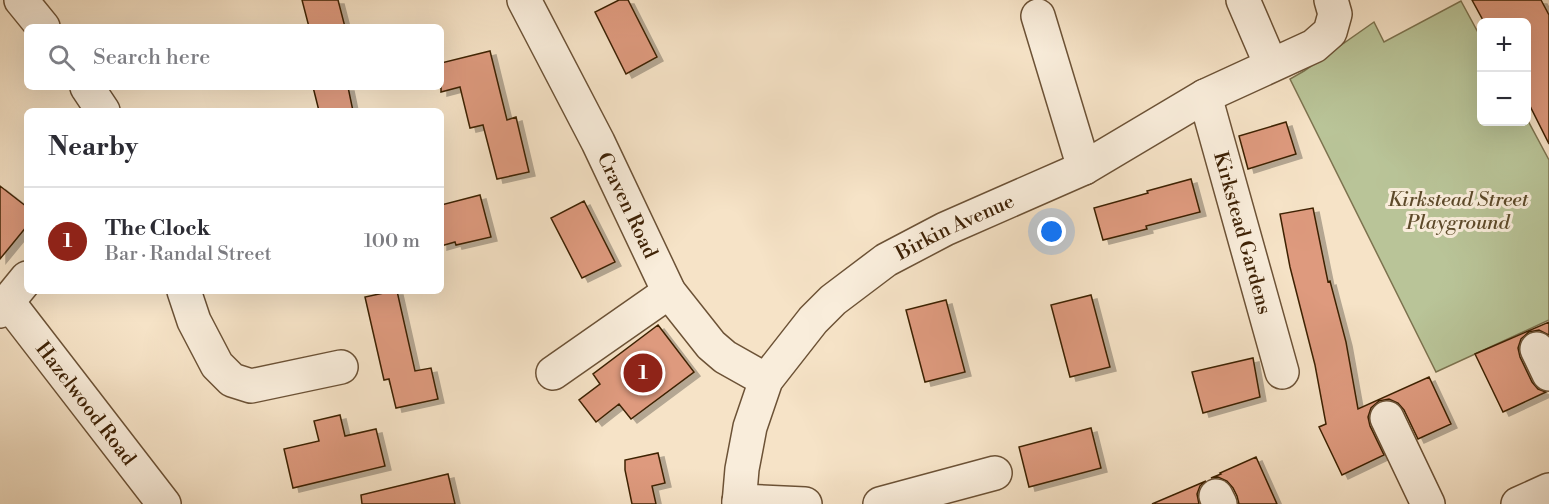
<!DOCTYPE html>
<meta charset="utf-8">
<style>
:root{--surface:#fff;--page:#f2f2f3;--text:#2b2b33;--muted:#7c7c81;--line:#e1e1e2;--accent:#8f2418}
body{margin:0;font-family:"Libre Bodoni",serif;background:var(--page);color:var(--text)}
.controls{position:absolute;right:18px;top:18px;display:grid;overflow:hidden;border-radius:9px;box-shadow:0 6px 24px #0002}
.controls button{width:54px;height:54px;display:grid;place-items:center;padding:0;border:0;border-bottom:2px solid var(--line);background:var(--surface);color:var(--text);font:30px sans-serif}
.you{position:absolute;left:1052px;top:232px;width:21px;height:21px;margin:-15px;border:4px solid #fff;border-radius:50%;background:#1a73e8;box-shadow:0 0 0 9px #1a73e833}
.badge{display:grid;place-items:center;width:39px;height:39px;border-radius:50%;background:var(--accent);color:#fff;font-size:20px;font-weight:700}
.pin{position:absolute;translate:-50% -50%;border:3px solid #fff;box-shadow:0 2px 6px #0006}
.list{margin:0;padding:0;list-style:none}
h2{display:flex;justify-content:space-between;align-items:center;height:78px;margin:0;padding:0 24px;font-size:26px}
h2 small{font-size:20px;font-weight:400;color:var(--muted)}
.list li{display:grid;grid-template-columns:39px 1fr auto;gap:18px;align-items:center;box-sizing:border-box;height:108px;padding:0 24px;border-top:2px solid var(--line)}
.list b{display:block;font-size:22px;white-space:nowrap}
.list p{margin:0;font-size:20px;white-space:nowrap;color:var(--muted)}
.list em{font-size:20px;font-style:normal;color:var(--muted)}
.icon{flex:none;width:33px;height:33px;fill:none;stroke:currentColor;stroke-width:2;stroke-linecap:round;stroke-linejoin:round}
.map{position:relative;flex:none;width:1549px;height:504px;overflow:hidden}
.search{position:absolute;background:var(--surface);box-shadow:0 6px 24px #0002;left:24px;top:24px;width:420px;height:66px;display:flex;align-items:center;gap:15px;box-sizing:border-box;padding:0 21px;border-radius:9px;color:var(--muted);font-size:22px}
.panel{position:absolute;background:var(--surface);box-shadow:0 6px 24px #0002;left:24px;top:108px;width:420px;height:186px;border-radius:9px}
.map>svg:first-child{display:block}
.green{fill:#b9c498;stroke:#7c734f;stroke-width:1.5}
.building{fill:#de9a7e;stroke:#3e2206;stroke-width:1.5;filter:url(#shadow)}
.lines{fill:none;stroke-linecap:round;stroke-linejoin:round}
.minor-casing{stroke:#6c5236;stroke-width:36}
.minor{stroke:#f9eddb;stroke-width:33}
.labels{text-anchor:middle;stroke-width:6;stroke-linejoin:round;paint-order:stroke}
.park-label{font-size:20px;font-style:italic;fill:#5d4a2a;stroke:#f9eddb}
.street-label{font-size:20px;fill:#3e2206;stroke:#f9eddb}
</style>
<div class="map">
<svg width="1549" height="504" viewBox="0 0 1549 504">
<defs>
<filter id="shadow"><feDropShadow dx="6" dy="4" stdDeviation="0" flood-color="#0004"/></filter>
</defs>
<rect width="100%" height="100%" fill="#f6e3c7"/>
<filter id="stains"><feTurbulence type="fractalNoise" baseFrequency=".00333" numOctaves="4"/><feColorMatrix values="0 0 0 0 .2 0 0 0 0 .09 0 0 0 0 .02 0 0 0 .5 -.17"/></filter>
<radialGradient id="worn" r=".72"><stop offset=".6" stop-color="#630" stop-opacity="0"/><stop offset="1" stop-color="#630" stop-opacity=".3"/></radialGradient>
<path class="green" d="M1461,1L1481,38L1482,122H1526L1527,119L1549,160V320L1436,372L1290,79L1304,71L1374,22L1384,42Z"/>
<path class="building" d="M302,0H338L345,27H309Z
M619,0H628L657,57L626,74L595,12Z
M1472,0H1541L1549,15V144L1527,100V22H1484Z
M490,51L507,120L516,117L529,172L497,179L483,125L470,128L460,87L441,92V63Z
M313,87H348L353,111H319Z
M1286,122L1296,154L1248,169L1239,136Z
M1191,179L1200,212L1146,226L1147,229L1103,240L1094,208L1148,193L1147,191Z
M0,186L27,207V226L0,259Z
M480,195L491,237L456,245L455,242L441,246V205Z
M584,201L615,262L582,278L551,218Z
M1313,208L1328,282L1330,281L1346,342L1358,409L1429,377L1451,424L1418,439L1404,410L1398,403L1389,399L1379,401L1371,408L1368,417L1370,426L1384,455L1342,475L1319,427L1326,424L1315,365L1290,267L1280,214Z
M393,291H397L415,371L431,368L438,399L396,408L389,379L384,380L365,297Z
M1091,295L1110,367L1070,377L1051,305Z
M946,300L965,372L925,382L906,310Z
M1549,322V335L1539,330L1529,332L1521,339L1518,348L1520,357L1532,382L1538,389L1546,392L1503,412L1475,354Z
M658,325L694,372L631,419L619,404L596,422L579,400L600,384L593,374Z
M1253,358L1260,397L1203,413L1192,372Z
M340,415L345,436L376,429L385,466L293,488L284,449L319,441L314,421Z
M1091,428L1101,468L1029,487L1019,447Z
M658,453L665,483L652,486L656,504H632L625,470V460Z
M1256,457L1277,504H1239L1237,496L1233,488L1227,481L1218,477L1211,478L1221,474L1220,473Z
M448,474L455,504H362L361,495Z
M1206,481L1200,486L1197,494L1199,504H1152Z"/>
<g class="lines">
<defs>
<g id="minor">
<path d="M21,0L43,27"/>
<path id="s1" d="M524,0L598,142L669,292L711,345L725,357L766,380"/>
<path d="M1243,0L1271,65"/>
<path d="M1038,16L1084,168"/>
<path d="M87,87L103,111"/>
<path id="s2" d="M1205,96L1282,372"/>
<path d="M184,291L194,321L217,365L232,380L251,386L341,367"/>
<path id="s3" d="M8,302L164,504"/>
<path d="M0,311L27,278"/>
<path d="M1537,349L1549,374"/>
<path d="M553,373L669,292"/>
<path d="M1387,418L1428,504"/>
<path d="M1216,496L1220,504"/>
<path d="M739,501L805,504"/>
<path id="s4" d="M739,504L742,469L750,427L766,380L813,320L833,300L886,260L945,229L1084,168L1205,96L1314,46L1330,32L1335,14L1331,0"/>
<path d="M880,504L995,473"/>
<path d="M1518,504L1549,490"/>
</g>
</defs>
<use href="#minor" class="minor-casing"/>
<use href="#minor" class="minor"/>
</g>
<g class="labels">
<g class="park-label">
<text x="1458" y="206">Kirkstead Street<tspan x="1458" dy="23">Playground</tspan></text>
</g>
<g class="street-label">
<text dy="7" stroke="none"><textPath href="#s1" startOffset="230">Craven Road</textPath></text>
<text dy="7" stroke="none"><textPath href="#s4" startOffset="375">Birkin Avenue</textPath></text>
<text dy="7" stroke="none"><textPath href="#s2" startOffset="142">Kirkstead Gardens</textPath></text>
<text dy="7" stroke="none"><textPath href="#s3" startOffset="128">Hazelwood Road</textPath></text>
</g>
</g>
<rect width="100%" height="100%" filter="url(#stains)"/>
<rect width="100%" height="100%" fill="url(#worn)"/>
</svg>
<div class="controls">
<button>+</button>
<button>−</button>
</div>
<div class="you"></div>
<div class="pin badge" style="left:643px;top:373px">1</div>
<div class="search"><svg class="icon" aria-label="search" viewBox="0 0 24 24"><circle cx="10" cy="10" r="6"/><path d="M15 15l6 6"/></svg>Search here</div>
<section class="panel">
<h2>Nearby<small></small></h2>
<ul class="list">
<li><span class="badge">1</span><div><b>The Clock</b><p>Bar · Randal Street</p></div><em>100 m</em></li>
</ul>
</section>
</div>
